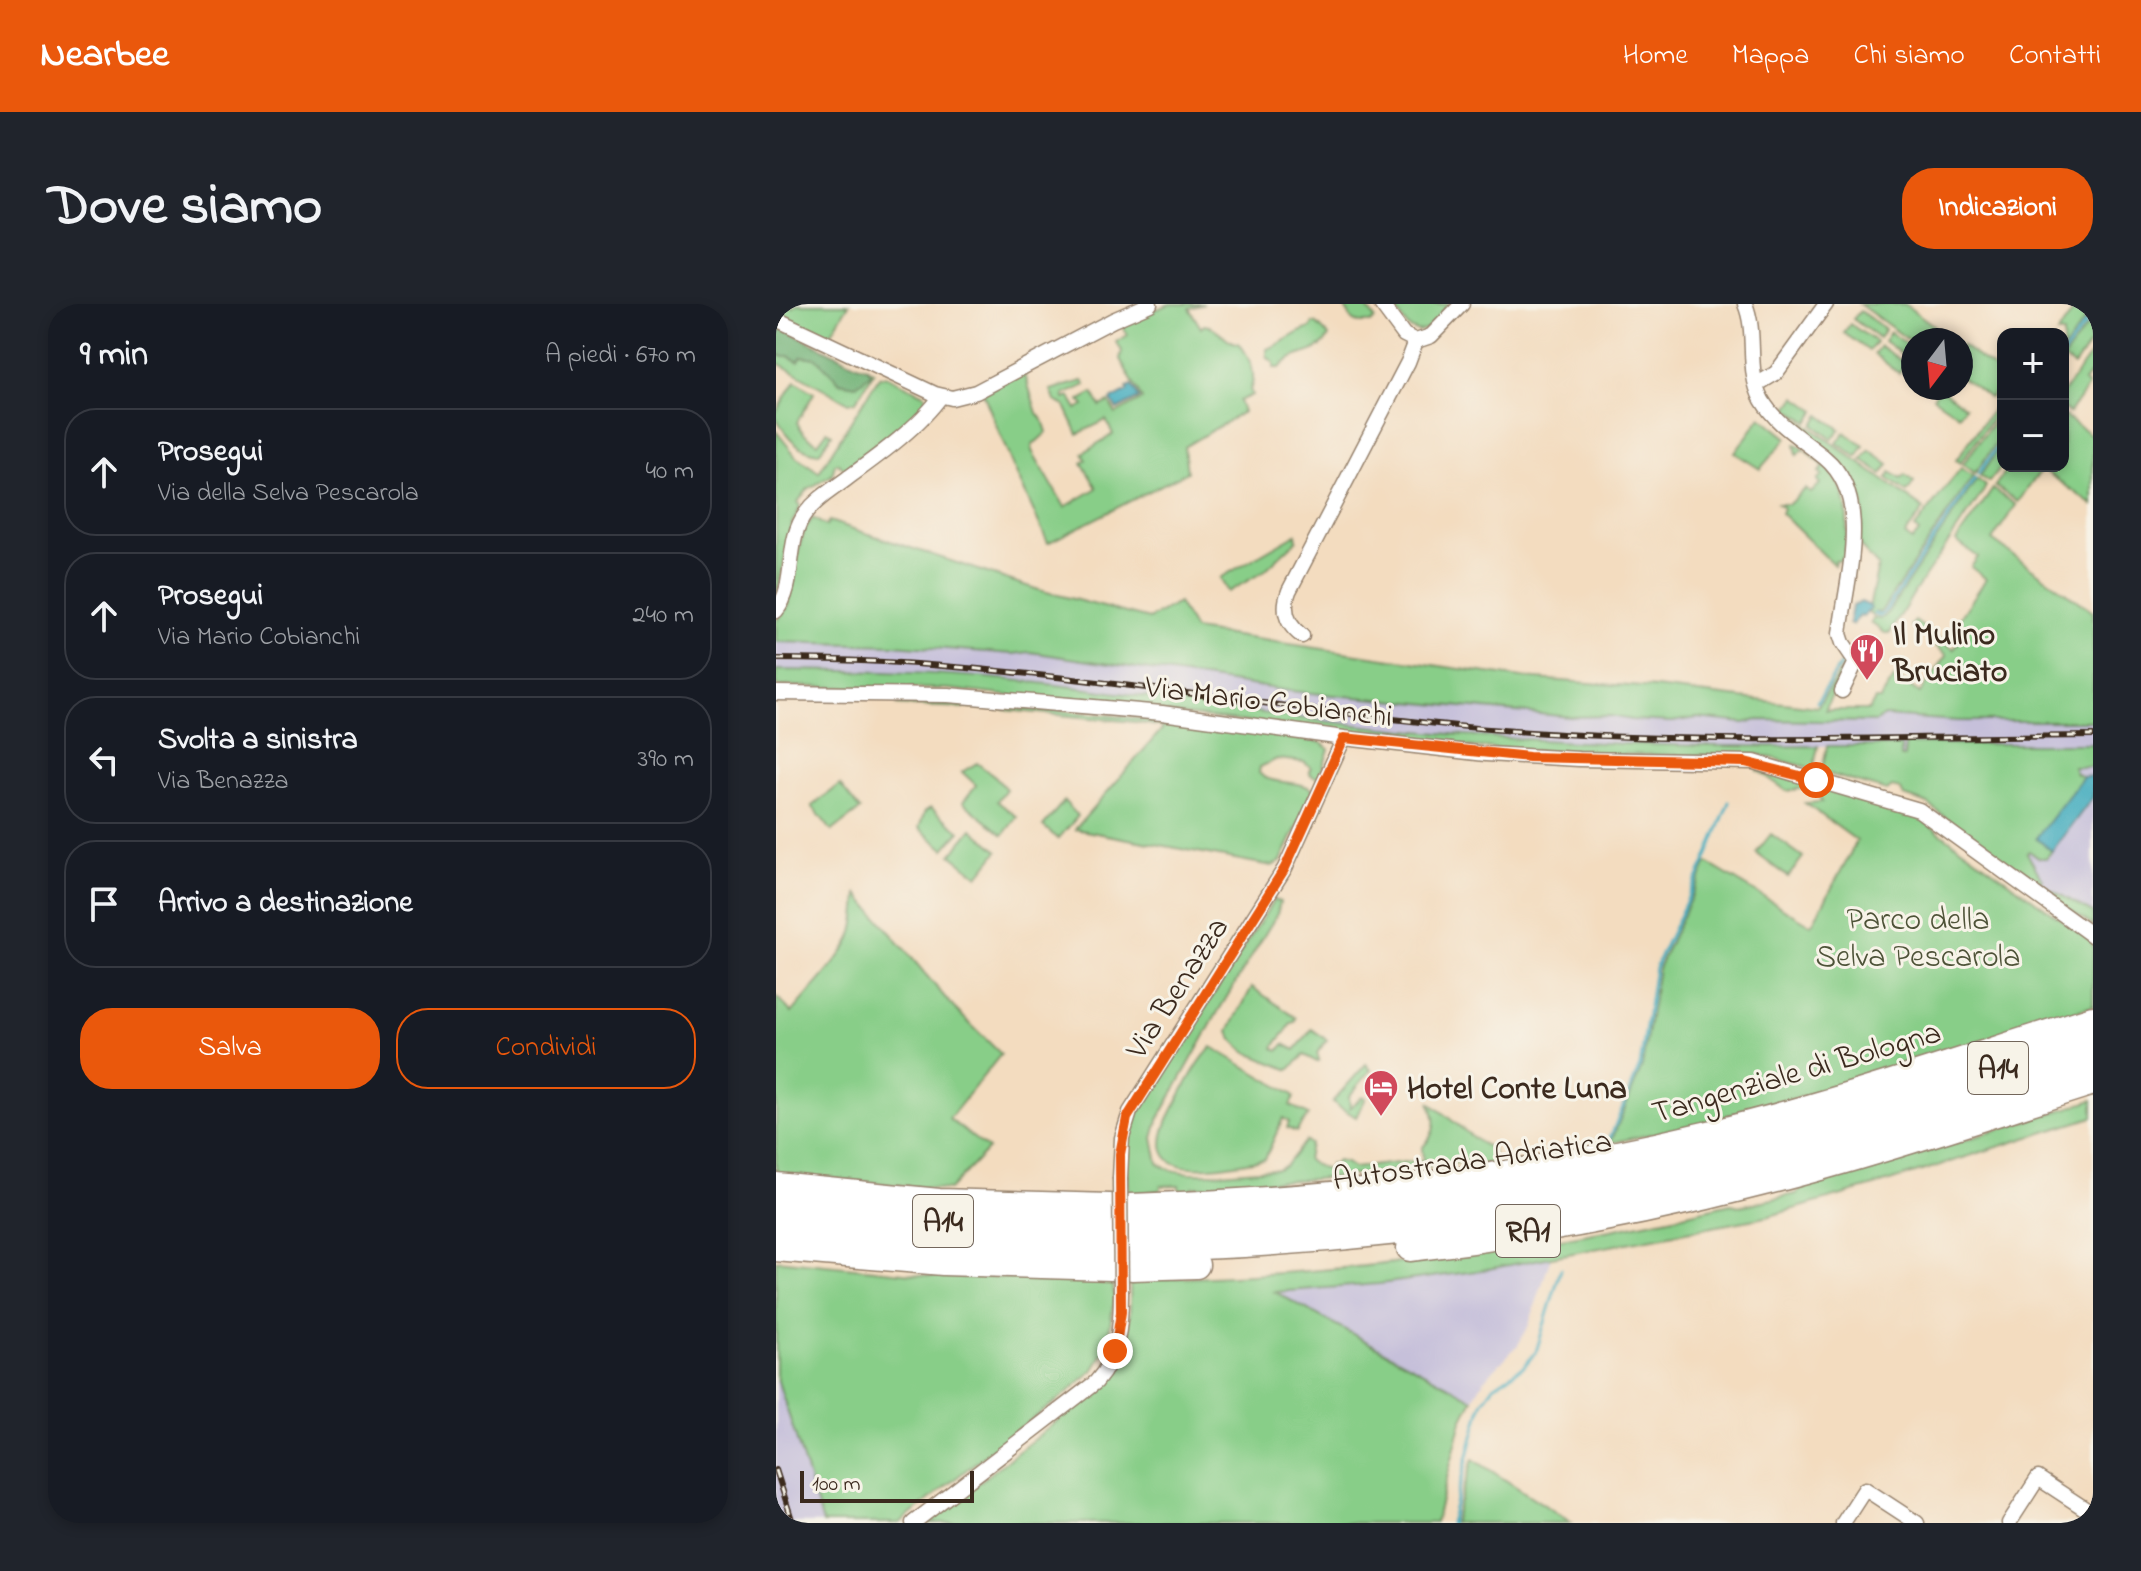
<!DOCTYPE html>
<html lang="it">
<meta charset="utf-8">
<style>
:root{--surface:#171b24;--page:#20242c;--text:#f1f3f6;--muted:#9ea1a6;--line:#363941;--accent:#ea580c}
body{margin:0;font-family:"Indie Flower",sans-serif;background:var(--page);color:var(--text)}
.controls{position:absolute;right:24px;top:24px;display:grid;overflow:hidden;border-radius:16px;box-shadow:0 4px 12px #0003}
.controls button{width:72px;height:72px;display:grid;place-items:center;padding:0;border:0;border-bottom:2px solid var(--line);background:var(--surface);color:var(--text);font:40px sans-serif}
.compass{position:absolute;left:1125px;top:24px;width:72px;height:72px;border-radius:50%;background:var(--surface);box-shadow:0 4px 12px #0003;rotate:196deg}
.scale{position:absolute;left:24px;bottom:20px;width:174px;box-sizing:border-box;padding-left:8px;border:4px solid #3b2a1e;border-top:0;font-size:22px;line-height:28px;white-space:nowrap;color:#3b2a1e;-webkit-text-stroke:6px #f7f3e8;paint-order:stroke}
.stop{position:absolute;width:24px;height:24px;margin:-18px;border:6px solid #ea580c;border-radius:50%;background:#fff}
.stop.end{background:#ea580c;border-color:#fff;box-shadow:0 2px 8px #0008}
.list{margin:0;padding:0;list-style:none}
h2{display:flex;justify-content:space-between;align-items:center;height:104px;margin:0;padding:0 32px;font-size:34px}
h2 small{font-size:26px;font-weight:400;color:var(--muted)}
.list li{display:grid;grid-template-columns:52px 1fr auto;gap:24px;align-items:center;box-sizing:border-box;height:128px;margin:0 16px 16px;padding:0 16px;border:2px solid var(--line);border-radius:32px}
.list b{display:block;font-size:30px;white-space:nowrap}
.list p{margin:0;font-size:26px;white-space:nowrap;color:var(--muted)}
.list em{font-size:26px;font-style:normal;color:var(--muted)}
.actions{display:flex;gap:16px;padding:24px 32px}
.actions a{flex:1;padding:18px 0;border:2px solid var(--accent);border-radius:32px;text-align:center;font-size:28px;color:var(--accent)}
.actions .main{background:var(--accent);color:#fff}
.icon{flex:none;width:44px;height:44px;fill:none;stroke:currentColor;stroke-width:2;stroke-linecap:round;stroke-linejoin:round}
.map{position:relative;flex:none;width:1317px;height:1219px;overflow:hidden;border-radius:32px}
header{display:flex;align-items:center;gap:48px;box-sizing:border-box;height:112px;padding:0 40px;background:var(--accent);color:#fff}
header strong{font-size:38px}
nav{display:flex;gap:44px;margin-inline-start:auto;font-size:28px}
.intro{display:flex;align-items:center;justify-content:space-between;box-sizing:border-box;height:192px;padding:0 48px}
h1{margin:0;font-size:56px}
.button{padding:20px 36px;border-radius:32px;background:var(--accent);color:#fff;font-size:28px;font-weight:700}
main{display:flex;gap:48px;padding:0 48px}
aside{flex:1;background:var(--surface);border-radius:32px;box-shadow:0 4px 12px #0003}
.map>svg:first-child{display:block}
.industrial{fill:#c6c0da}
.green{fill:#88ce88;stroke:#627c53;stroke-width:2}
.forest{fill:#6eb174;stroke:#546e49;stroke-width:2}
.water{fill:#3fabbe;stroke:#3d6a6e;stroke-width:2}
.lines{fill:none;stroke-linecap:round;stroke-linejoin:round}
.stream{stroke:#3fabbe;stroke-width:3}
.minor-casing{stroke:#97836e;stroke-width:17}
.motorway-casing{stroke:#97836e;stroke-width:29}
.minor{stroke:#fff;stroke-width:14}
.motorway{stroke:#fff;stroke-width:26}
.rail-casing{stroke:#3b2a1e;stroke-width:6}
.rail{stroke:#f7f3e8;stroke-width:3;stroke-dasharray:9;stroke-linecap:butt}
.minor-bridge-casing{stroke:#97836e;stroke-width:17;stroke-linecap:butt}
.minor-bridge{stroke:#fff;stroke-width:14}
.route{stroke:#ea580c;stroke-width:10}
.labels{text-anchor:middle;stroke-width:6;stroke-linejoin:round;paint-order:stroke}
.shield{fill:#f7f3e8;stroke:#73665b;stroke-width:2}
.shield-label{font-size:30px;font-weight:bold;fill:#3b2a1e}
.poi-label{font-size:32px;font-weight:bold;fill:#3b2a1e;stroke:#f7f3e8;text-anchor:start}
.street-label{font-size:32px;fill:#3b2a1e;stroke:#f7f3e8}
.park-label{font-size:32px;fill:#4e5338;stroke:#f7f3e8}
</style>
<header>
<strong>Nearbee</strong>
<nav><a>Home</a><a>Mappa</a><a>Chi siamo</a><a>Contatti</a></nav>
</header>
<div class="intro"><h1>Dove siamo</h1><a class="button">Indicazioni</a></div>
<main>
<aside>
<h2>9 min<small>A piedi · 670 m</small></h2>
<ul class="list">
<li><svg class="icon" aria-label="ahead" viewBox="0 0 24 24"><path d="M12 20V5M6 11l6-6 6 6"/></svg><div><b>Prosegui</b><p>Via della Selva Pescarola</p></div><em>40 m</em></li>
<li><svg class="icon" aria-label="ahead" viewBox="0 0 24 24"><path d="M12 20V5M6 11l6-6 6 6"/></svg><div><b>Prosegui</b><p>Via Mario Cobianchi</p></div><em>240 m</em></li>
<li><svg class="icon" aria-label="left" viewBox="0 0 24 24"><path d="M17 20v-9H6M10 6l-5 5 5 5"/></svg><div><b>Svolta a sinistra</b><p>Via Benazza</p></div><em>390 m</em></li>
<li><svg class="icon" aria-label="arrive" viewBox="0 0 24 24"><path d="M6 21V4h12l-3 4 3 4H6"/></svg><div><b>Arrivo a destinazione</b></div></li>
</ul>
<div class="actions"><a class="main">Salva</a><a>Condividi</a></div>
</aside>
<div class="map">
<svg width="1317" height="1219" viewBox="0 0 1317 1219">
<rect width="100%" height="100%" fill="#f7f3e8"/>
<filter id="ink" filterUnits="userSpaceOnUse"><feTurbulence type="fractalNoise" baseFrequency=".0125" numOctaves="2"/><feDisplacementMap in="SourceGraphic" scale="16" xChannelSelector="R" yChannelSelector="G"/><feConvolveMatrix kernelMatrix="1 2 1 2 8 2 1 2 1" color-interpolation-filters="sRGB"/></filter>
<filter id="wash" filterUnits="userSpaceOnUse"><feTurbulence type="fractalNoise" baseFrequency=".006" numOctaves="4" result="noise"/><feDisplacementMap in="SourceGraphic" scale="32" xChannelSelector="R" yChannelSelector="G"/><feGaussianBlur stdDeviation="1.8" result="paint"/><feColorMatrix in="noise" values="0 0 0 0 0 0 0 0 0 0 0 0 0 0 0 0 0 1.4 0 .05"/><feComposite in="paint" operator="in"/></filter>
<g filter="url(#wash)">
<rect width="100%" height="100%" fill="#f3dcbf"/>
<path class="industrial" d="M53,217L263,286L418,326L653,362L746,374L880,384L1036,403L1056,408L1317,389V609L1292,596L1247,567L1150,495L1128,492L1124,485L1116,483L1111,487L1049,469L1046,466L1050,442H1042L1038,462L1031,464L981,450L979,452L819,450L172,385L0,382V321L13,312Z
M775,953L753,1021L742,1041L709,1075L697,1095L498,988L603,980L701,967Z
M0,1071L7,1093L47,1219H0Z"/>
<path class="green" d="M10,0L18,3L20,0H73L52,35L0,10V4L4,5Z
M394,0H428L413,4L425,24L428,21C445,23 449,39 464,40C473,53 482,71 474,85L476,91L463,97L467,108L408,143L411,168L272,239L236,160L207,89L245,69L249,71L261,109L267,116L271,128L256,142V147L289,203L321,184L306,159L310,156L307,149L337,130L330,116L302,130L289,102L279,97L275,86L307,77L310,81L288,91L289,95L294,93L301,105L308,102L304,96L317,89L324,102L333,98L340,110L366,95L344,55L346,47L340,38L352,31L345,19Z
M566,0H588L599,15L595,19C570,20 579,15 566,0Z
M615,0H673L651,25L643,28L633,24Z
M1083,0H1128L1178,36H1137V39Z
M1295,0H1317V5L1287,47V30H1281L1296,9Z
M1084,7L1109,25L1103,34L1077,15Z
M1317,14V35L1298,62L1287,55Z
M537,19L541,20L553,32C544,52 516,47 504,64H498V59L491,53V45C508,40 517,28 535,24Z
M1074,20L1100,38L1093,47L1068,29Z
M1114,28L1133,42L1130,47L1136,51L1133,55L1108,37Z
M1185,41L1227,71V76L1214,94L1185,73Z
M1104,42L1130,60L1123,69L1098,50Z
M0,46L4,52H12L22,57L26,52L40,54L64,78L81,80L95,66L98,68L80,97L73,99L0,58Z
M1317,47V74L1313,71L1308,78L1312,82L1293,109L1287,104V89Z
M110,72L150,91L149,102L71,167L62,159L59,160L56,171L32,185L22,198L24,203L16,219L0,296V127L20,152L43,168L103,73Z
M19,77L38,89L21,118C25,129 33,133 42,139L51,127L56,130L43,149C22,147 9,131 0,113V108Z
M1164,84L1189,103L1183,111L1157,93Z
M998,92L1007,104L1148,205L1129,231L1136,237L1143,228L1139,224L1185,164L1197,172L1104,309L1100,308L1097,312L1092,309L1102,262L1082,240C1084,227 1089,217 1087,203C1083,157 1032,134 1002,106L998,99Z
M1020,93L1040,107L1032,118L1012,104Z
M1219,102L1223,105L1184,159L1180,156Z
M1227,105V130L1199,169L1187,160Z
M1044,111L1064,125L1056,135L1037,121Z
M1287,111L1317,132V201L1266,165L1242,198L1219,182L1233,162H1287Z
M985,113L1011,134L984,165L959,149Z
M1069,128L1088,142L1081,153L1061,139Z
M1227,139V160L1213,178L1204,172Z
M1019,140H1020C1074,176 1075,196 1068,257L1059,256L1058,261L1005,209L1007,204L1002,200H1013L1029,185L1035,189L1044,180L1041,176L1046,171L1043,168L1048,162L1027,145L1021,151Z
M1094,146L1113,160L1106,170L1086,156Z
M1115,168L1125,175L1129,171L1138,178L1131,188L1111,174Z
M1201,175L1210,182L1207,188L1139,287L1114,329H1109L1095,319L1098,314L1105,315L1109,312Z
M1217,185L1240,201L1216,236L1317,308V417H1182L1108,412L1099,418L982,416L968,419L921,414L896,418L856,416L834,412L795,413L514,387L254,348L237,350L117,341L0,338V317L13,301L24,240L30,223L37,214L50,222L53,217L263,286L373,315L402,299L418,326L746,374L880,384L1041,403L1072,357C1072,375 1053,388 1050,406H1093L1099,396H1104L1119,373L1144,389L1171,351L1135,322L1139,317L1178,345L1182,339L1172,332L1210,275L1195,263L1202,253L1180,237Z
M520,230L521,236L487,268L452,288L444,274Z
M0,366C79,367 157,368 236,376C354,388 471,409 589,422C740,438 890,444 1042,442L1038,462L1035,464L981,450L979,452L819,450L697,443L172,385L0,382Z
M124,397C265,400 405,419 544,438L553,445L543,474L535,471L533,467L535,463L528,458L501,455L484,463L483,469C498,483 519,474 538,486L505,557L496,562L299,525L388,423L359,418L218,405L121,401Z
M1129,440H1317V463H1297L1300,470L1307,473L1260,534L1276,547L1270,554H1263L1253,547L1251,549L1266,575L1264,579L1317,609V622L1234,563L1152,500L1128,492L1124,485L1116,483L1111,487L1049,469L1046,466L1051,442H1125V453H1128Z
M201,459L219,473L230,485L221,497L241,513L227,531L187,498L200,481L186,468Z
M981,466L1026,478L1029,484L1011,487Z
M64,481L84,506L56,527L36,502Z
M1047,484L1142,513L1317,638V702L1040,789L916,821L826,841L829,836L836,835L866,763L882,664L931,559L1035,621L1039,615L1081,537L1029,499L1046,498L1043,491Z
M288,497L302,512L282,535L267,522Z
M155,504L184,527L168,545L143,524L149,507Z
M196,525L222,547L202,572L175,551Z
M995,530L1027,553L1012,573L980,549Z
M82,590L177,703L225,750L173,815L212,845L173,886L0,869V692L16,709C32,689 65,656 75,634C81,620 81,604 82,590Z
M498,596L504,598L501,610L443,706L382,816L377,834L382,859C404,878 473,865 502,865L509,862L529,837L534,840L531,856L547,865H551L555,860L558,862L560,857L570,859L577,864L647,856L646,844C660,829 662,817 653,798L704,839L717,845L718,860L692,863L690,858L553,874L416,883L415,888L404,889L403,881L385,882V886L353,890L350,850L356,818Z
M476,683L520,714L519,718L515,719C511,729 502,734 498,744L503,747L508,740L519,746L536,725L551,736L541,749L543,756L541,758L528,751L513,766C495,757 458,749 453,727Z
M436,743L517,791L518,794L514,801L532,811L520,828L511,824L513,818L507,814L489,855C444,862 355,885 397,805C409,784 419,760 436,743Z
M590,760L595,766L573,792L574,804L587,792L590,794L580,813L556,798Z
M1317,796V813L1098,882L990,913L701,967L603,980L499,988L697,1095L686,1117L659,1219H151L312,1093C354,1054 355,1030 354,975C557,973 758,947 955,900L964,902L1020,890L1032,880L1128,850L1135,853Z
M0,956L157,972L336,976L338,993L331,1044L318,1065L288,1092L230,1134L124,1219H47L0,1071Z
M697,1155L796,1219H677Z"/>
<path class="forest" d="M0,21L81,61L92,64L95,70L80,81L64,78L40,54L26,52L22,57L12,52H4L0,46Z"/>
<path class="water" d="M356,82L363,94L341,106L335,96L352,87L351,84Z
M1085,298L1094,302L1095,305L1087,312L1084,311L1076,321L1073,320L1076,302Z
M1317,472V493L1276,547L1260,534L1307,473Z"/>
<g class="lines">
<path class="stream" d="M1287,51L1317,9
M1202,170L1227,135
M1098,310L1104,312L1107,310L1199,174
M1041,398L1068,355
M833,836L864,762L879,663L929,558L953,498
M674,1219L706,1099L718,1082L748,1062L760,1048L785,965"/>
</g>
</g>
<g filter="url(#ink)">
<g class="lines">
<defs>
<path id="minor" d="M605,0L628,31L640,37
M969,0C982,31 969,65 986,96C1001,122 1028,136 1049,154C1097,194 1070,276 1064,330L1067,339L1080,358L1066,387
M0,15L159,90L176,94L200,88L337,16L374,0
M640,37L655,32L686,0
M980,81L1000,69L1050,0
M0,307C22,280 8,237 30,209C42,193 58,185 73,173C102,152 144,122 165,92
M526,332C510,320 506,305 513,287L632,58L640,37
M0,389L172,391L318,403L386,409L568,434L710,450L803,455L978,458L1143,506L1317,632
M344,874L346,834L354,808L509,564L568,434
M137,1219L320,1078C343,1052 345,1022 345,988
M1067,1219L1089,1185L1141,1219
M1233,1219L1262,1174L1317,1210"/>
<path id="motorway" d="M0,882L163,898L334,903
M0,901L164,917L334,921
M355,903C549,897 740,876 929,831C1061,800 1188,755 1317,715
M355,921C550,918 745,895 935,849C1064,817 1190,774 1317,734
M0,925L166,940L334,944
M0,944L167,958L335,963
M355,944C569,941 781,913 988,859C1099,830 1208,793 1317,758
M634,944C755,930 874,908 992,877C1102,849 1209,812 1317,778
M356,963L420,961"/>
</defs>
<use href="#minor" class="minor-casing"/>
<use href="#motorway" class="motorway-casing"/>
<use href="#minor" class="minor"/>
<use href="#motorway" class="motorway"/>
<defs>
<path id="rail" d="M0,355C240,355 475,404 713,425C914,442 1116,433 1317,432
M0,1166L17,1219"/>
</defs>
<use href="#rail" class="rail-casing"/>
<use href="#rail" class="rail"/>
<defs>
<path id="minor-bridge" d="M344,874L345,988"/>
</defs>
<use href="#minor-bridge" class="minor-bridge-casing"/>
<use href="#minor-bridge" class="minor-bridge"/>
</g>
</g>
<g class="lines" filter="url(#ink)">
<path class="route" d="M339,1047L345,1008L344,850L351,814L509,564L568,434L753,453L969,458L1040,476"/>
</g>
<defs>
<symbol id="restaurant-pin" viewBox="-11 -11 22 30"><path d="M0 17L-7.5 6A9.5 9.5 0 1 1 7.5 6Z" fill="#d1495b" stroke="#f7f3e8"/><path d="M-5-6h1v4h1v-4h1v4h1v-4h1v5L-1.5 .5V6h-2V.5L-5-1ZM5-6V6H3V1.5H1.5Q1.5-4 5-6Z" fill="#fff"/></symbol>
<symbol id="hotel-pin" viewBox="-11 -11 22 30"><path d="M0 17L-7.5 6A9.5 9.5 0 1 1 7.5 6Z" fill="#d1495b" stroke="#f7f3e8"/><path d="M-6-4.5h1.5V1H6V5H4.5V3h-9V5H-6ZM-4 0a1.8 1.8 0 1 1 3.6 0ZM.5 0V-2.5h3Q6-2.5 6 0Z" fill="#fff"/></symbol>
</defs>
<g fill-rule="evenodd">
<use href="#restaurant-pin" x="1071" y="327" width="40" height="54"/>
<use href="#hotel-pin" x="585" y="763" width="40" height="54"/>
</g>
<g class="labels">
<g class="shield">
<rect x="1192" y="738" width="60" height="52" rx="6"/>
<rect x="137" y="891" width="60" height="52" rx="6"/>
<rect x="720" y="901" width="64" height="52" rx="6"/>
</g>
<g class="shield-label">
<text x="1222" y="774">A14</text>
<text x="167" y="927">A14</text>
<text x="752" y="937">RA1</text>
</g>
<g class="poi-label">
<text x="1117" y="340">Il Mulino<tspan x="1117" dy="37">Bruciato</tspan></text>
<text x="631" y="794">Hotel Conte Luna</text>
</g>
<g class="street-label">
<text transform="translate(493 396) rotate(7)" y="11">Via Mario Cobianchi</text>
<text transform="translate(400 683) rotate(-57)" y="11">Via Benazza</text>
<text transform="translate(1020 767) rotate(-16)" y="11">Tangenziale di Bologna</text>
<text transform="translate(696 855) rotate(-8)" y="11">Autostrada Adriatica</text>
</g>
<g class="park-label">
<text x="1142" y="625">Parco della<tspan x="1142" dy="37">Selva Pescarola</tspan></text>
</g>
</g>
</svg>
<div class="controls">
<button>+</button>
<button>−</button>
</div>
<svg class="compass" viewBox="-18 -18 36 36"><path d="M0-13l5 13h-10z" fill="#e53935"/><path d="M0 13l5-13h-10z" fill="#9ea1a6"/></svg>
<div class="scale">100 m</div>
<div class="stop" style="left:1040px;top:476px"></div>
<div class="stop end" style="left:339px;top:1047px"></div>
</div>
</main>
